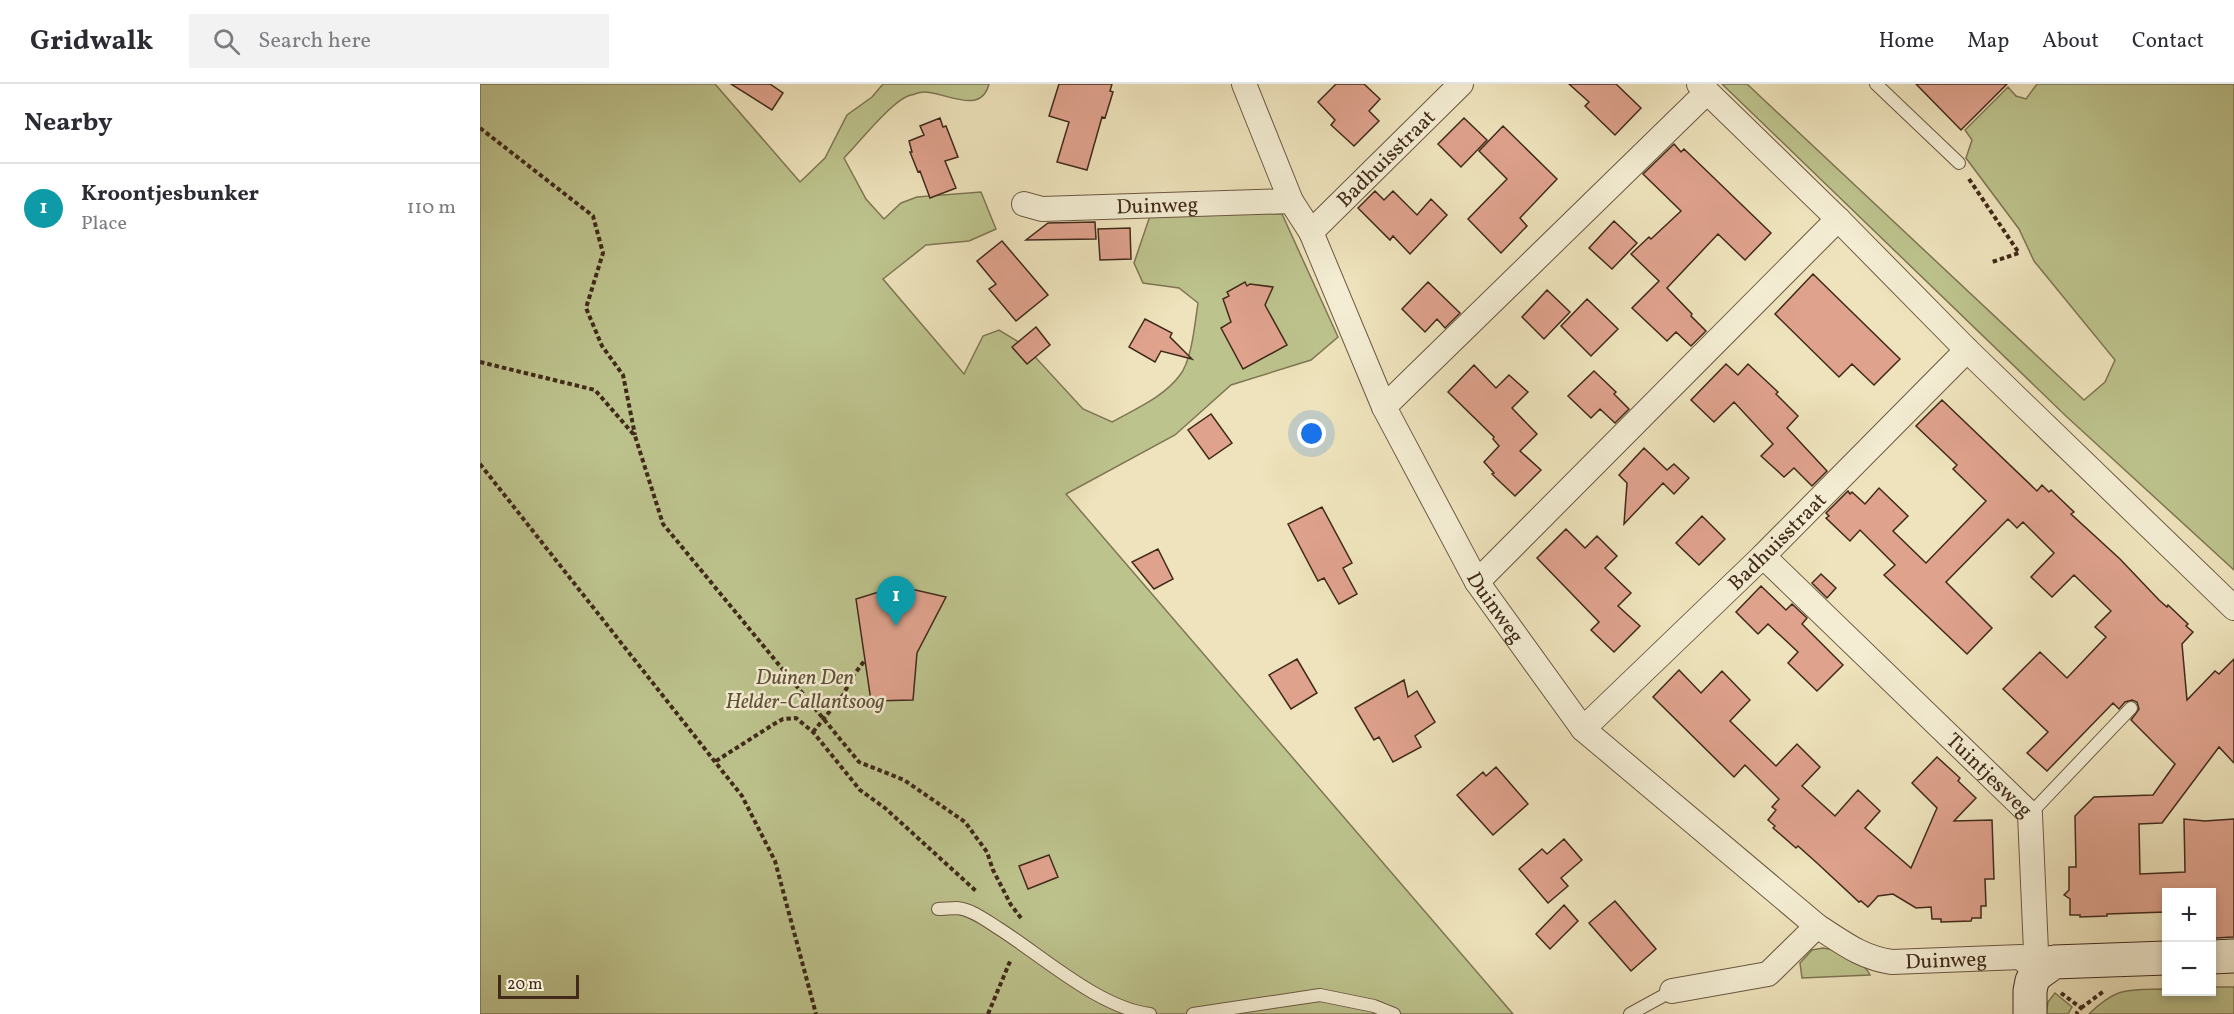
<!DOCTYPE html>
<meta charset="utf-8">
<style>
:root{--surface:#fff;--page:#f2f2f3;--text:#2b2b33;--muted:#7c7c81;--line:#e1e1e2;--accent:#0f766e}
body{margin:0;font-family:Vollkorn,serif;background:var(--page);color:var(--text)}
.controls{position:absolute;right:18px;bottom:18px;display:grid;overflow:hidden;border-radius:0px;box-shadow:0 3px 9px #0003}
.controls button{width:54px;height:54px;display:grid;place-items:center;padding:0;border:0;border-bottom:2px solid var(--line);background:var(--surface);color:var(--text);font:30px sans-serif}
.scale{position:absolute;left:18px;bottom:15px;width:81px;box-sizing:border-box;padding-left:6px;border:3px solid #412a1a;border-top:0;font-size:16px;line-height:21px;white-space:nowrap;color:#412a1a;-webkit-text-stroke:4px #f4edd3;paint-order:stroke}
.you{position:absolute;left:832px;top:350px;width:21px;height:21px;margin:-15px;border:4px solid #fff;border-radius:50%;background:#1a73e8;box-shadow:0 0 0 9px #1a73e833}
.badge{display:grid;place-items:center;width:39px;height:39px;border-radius:50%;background:var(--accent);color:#fff;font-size:20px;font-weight:700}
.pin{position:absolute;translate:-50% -50px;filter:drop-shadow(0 2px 3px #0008)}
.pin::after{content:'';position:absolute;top:32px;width:21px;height:18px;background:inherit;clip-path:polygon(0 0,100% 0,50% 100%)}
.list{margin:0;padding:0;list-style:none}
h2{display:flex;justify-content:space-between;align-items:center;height:78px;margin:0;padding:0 24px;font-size:26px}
h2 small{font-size:20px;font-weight:400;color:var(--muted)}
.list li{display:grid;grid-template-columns:39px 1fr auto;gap:18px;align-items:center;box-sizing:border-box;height:90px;padding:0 24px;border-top:2px solid var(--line)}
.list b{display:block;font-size:22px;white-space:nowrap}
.list p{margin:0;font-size:20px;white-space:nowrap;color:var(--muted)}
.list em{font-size:20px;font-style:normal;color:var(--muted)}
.icon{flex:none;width:33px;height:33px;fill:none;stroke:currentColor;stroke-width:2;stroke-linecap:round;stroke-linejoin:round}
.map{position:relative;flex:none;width:1754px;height:930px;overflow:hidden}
header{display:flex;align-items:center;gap:36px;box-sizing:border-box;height:84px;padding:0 30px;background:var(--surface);border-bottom:2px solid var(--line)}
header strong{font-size:28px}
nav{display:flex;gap:33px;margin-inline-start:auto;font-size:21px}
.search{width:420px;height:54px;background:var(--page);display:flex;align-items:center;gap:15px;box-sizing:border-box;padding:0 21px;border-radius:0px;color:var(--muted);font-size:22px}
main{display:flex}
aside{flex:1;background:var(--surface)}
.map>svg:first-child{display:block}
.green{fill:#bdc38d;stroke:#7f7654;stroke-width:1.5}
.building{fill:#dfa28d;stroke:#412a1a;stroke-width:1.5}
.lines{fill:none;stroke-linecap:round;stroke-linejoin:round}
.lane-casing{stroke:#6c5842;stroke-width:14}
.street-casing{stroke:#6c5842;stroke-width:26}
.secondary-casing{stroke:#412a1a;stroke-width:35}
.path{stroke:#412a1a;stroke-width:4;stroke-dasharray:4.5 3;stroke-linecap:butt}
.lane{stroke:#f4edd3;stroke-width:12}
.street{stroke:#f4edd3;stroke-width:24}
.secondary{stroke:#f4edd3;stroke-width:33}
.labels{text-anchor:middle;stroke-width:5;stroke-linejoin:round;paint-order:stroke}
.street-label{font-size:21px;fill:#412a1a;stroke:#f4edd3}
.park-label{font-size:21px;font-style:italic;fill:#605037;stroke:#f4edd3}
</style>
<header>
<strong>Gridwalk</strong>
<div class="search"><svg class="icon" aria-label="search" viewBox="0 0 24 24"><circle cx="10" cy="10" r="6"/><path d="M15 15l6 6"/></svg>Search here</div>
<nav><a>Home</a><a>Map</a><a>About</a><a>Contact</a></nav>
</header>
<main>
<aside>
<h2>Nearby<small></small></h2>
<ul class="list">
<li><span class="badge" style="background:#0f9aa8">1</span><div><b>Kroontjesbunker</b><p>Place</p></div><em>110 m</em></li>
</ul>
</aside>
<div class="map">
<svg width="1754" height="930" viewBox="0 0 1754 930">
<rect width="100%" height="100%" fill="#eee3bc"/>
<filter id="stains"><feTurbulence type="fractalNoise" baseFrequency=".00333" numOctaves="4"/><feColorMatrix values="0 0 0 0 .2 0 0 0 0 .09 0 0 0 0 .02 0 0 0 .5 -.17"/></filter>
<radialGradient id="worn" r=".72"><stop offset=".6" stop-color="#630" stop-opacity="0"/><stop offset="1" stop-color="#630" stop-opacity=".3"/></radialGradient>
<path class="green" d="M0,0H235L320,98L345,74L367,31L392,13L403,0H509C501,32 465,8 444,8C440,8 435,10 431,11C413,15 378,60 364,74L386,115L404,135L421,119L437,113L501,108L516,145L489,157L446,161L403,195L484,290L503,252L519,246L545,262L603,325L632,338C655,325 684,313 700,291C712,276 715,238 718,219L699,204L663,199L654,179L672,126L802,130L858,253L831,276L751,301L695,351L586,410L1033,930H0Z
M1242,0H1267L1604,316L1625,298L1635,276L1554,177L1539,145L1486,74L1492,56L1485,46L1528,3L1536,12L1546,15L1557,0H1754V486L1587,333Z
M1343,864C1356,865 1386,879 1390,891L1322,894L1320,879L1332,866Z
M1732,903H1754V930H1609C1638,902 1648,906 1686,905V908H1732Z
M1575,909L1592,923L1588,930H1566L1568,918Z"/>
<path class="building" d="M251,0H290L303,9L292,26Z
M579,0H632L630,7L633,8L625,34L622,33L607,86L577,78L589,38L569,32Z
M856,0H884L900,15L889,27L899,37L874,62L851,41L855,36L838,18Z
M1089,0H1136L1161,24L1135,51L1105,22L1109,18Z
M1436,0H1527L1481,46Z
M460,34L463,43L466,42L478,73L465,77L476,104L450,114L440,87L438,88L430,68H432L429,57L444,51L440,42Z
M984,34L1007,56L981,83L958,60Z
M1023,42L1077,95L1040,134L1047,142L1021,169L988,135L1027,95L999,67Z
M1194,60L1201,68L1204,65L1291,149L1265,176L1238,150L1187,204L1212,230L1211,232L1226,247L1211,262L1196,248L1187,257L1152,224L1179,197L1151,170L1169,153L1171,155L1201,127L1163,90Z
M895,107L904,116L913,107L937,131L951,115L967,131L930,170L913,152L910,156L878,124Z
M1134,137L1157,159L1132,185L1109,164Z
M615,138L616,155L546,156L568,139Z
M650,144L651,175L620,176L618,145Z
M522,157L568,211L536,237L509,205L516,200L497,177Z
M1333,190L1420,275L1394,301L1372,280L1359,293L1295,230Z
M765,198L767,202L770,200L793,203L785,221L807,261L763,285L741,244L751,238L743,215L749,212L747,208Z
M948,198L980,229L965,244L957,235L945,248L922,225Z
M1067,206L1090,228L1064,255L1042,233Z
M1107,215L1138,245L1111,272L1081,242Z
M665,235L692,249L690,253L712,275L681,267L675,278L649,263Z
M556,243L570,261L547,280L532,263Z
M1246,280L1258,291L1268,280L1298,308L1296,310L1318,332L1307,344L1347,387L1332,402L1314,384L1304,393L1281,372L1293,360L1254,318L1234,338L1211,316Z
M994,281L1016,304L1029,291L1048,308L1032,324L1057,350L1040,367L1061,386L1035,412L1016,394L1012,390L1014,389L1004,378L1019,362L1013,355L1014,353L968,308Z
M1114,287L1136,308L1134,310L1149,325L1135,339L1120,325L1111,334L1088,312Z
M1462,316L1557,407L1562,401L1569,408L1571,406L1594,428L1591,430L1640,475L1679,516L1687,523L1688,521L1708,540L1706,542L1713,548L1702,560L1707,616L1735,587L1739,590L1754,575V679L1739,663L1682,739L1659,740L1660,790L1705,788L1704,735L1725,737L1754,735V853L1735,854L1733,808H1686V828L1627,830V832L1600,833V831H1590V815L1584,811L1589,806V783H1596L1595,732L1614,713L1673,711L1695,680L1651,636L1659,625L1657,618L1652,616L1645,618L1639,625L1633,619L1567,687L1547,669L1568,648L1523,605L1560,568L1587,594L1626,553L1615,543L1631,527L1594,491L1572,513L1551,493L1574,469L1543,438L1537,444L1528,435L1466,498L1512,544L1487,570L1404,491L1415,481L1380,446L1370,457L1346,434L1349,432L1346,429L1368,407L1370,410L1372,408L1385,420L1399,404L1428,432L1413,447L1446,479L1506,417L1473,385L1477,381L1436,342Z
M731,330L752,359L729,375L708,346Z
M1164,364L1187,386L1194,380L1209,394L1194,410L1183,399L1144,440L1147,399L1139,391Z
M842,423L872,479L863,484L877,510L859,520L844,494L838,497L808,440Z
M1222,432L1245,455L1219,481L1196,459Z
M1086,445L1105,464L1117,452L1137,472L1125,484L1151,509L1138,522L1160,542L1134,568L1111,546L1119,538L1057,474Z
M678,465L693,495L674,505L652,478Z
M1341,490L1356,504L1347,514L1332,499Z
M418,502L466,513L437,569L433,616L391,617L376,515Z
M1281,502L1306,526L1312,520L1327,534L1322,540L1363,581L1337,607L1308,579L1318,568L1288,540L1278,550L1256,528Z
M817,575L837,609L811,625L789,591Z
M1199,586L1221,609L1242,587L1270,616L1250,637L1296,682L1317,660L1340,683L1322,702L1355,732L1378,706L1400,727L1385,744L1431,784L1457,724L1432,699L1457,673L1480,694L1478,697L1496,714L1474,737L1512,736L1514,795H1505L1506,822H1501V834H1492L1491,837L1461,838V835H1452L1451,823L1436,824L1413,810L1398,812L1388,823L1381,817L1379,818L1337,779L1318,762L1316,764L1293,744L1295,742L1288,736L1296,726L1292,723L1299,715L1265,681L1254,693L1173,613Z
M924,596L928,613L937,607L955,638L935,652L941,663L913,678L899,653L894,656L875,624Z
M1016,683L1048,720L1013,751L977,711L1003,688L1006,692Z
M1084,755L1102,776L1081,794L1088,802L1068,819L1039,785L1062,765L1067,770Z
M569,771L578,793L548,805L539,782Z
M1135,817L1176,865L1151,887L1109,839Z
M1084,821L1098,837L1070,865L1056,850Z"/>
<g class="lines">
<defs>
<path id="lane" d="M1396,0L1479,79
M1550,730L1651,624
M458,825C464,825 471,824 477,824C491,825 507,837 518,844C561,871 619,924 670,930
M713,930L840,911L894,922L914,930
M1150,930L1192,907"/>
<g id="street">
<path id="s1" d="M764,0L811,117L831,148L904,323L997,498L1103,645L1337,842C1362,858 1382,874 1412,878L1541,873L1557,890"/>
<path d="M1219,0L1358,135L1487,266L1754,524"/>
<path id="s2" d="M544,120L562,125L811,117"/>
<path id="s3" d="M831,148L981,0"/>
<path d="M904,323L1227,8"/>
<path id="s4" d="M1283,472L1550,730L1557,890"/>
<path d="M997,498L1358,135"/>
<path id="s5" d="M1103,645L1283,472L1487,266"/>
<path d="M1192,907L1288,890L1337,842"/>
</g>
<path id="secondary" d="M1732,873L1754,872
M1550,930V907L1552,897L1557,890L1574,878L1686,874"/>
</defs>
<use href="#lane" class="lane-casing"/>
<use href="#street" class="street-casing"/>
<use href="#secondary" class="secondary-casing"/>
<path class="path" d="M0,44L113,132L123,169L106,224L122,262L143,291L155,351
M1489,95L1539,169L1512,178
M0,278L115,306L155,352L183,440L379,678L424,696L485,738L507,768L513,786L531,821L541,834
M0,380L262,712L295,777L336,930
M333,648L363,611L373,592L385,576
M236,677L294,640L303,635L316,634L333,648L380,706L405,724L496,807
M1581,909L1601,924L1596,930
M1601,924L1624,907
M508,930L531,875"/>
<use href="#lane" class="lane"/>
<use href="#street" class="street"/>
<use href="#secondary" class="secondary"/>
</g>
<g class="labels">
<g class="street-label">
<text dy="7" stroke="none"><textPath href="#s3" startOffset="105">Badhuisstraat</textPath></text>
<text dy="7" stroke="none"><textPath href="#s2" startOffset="134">Duinweg</textPath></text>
<text dy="7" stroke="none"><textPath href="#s5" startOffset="270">Badhuisstraat</textPath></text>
<text dy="7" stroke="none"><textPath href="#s1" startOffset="582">Duinweg</textPath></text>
<text dy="7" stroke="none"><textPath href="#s4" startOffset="315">Tuintjesweg</textPath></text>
<text dy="7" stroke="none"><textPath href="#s1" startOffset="1176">Duinweg</textPath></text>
</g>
<g class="park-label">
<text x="325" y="600">Duinen Den<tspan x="325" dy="24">Helder-Callantsoog</tspan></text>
</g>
</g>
<rect width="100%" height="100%" filter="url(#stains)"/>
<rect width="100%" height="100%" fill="url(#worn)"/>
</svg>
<div class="controls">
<button>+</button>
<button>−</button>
</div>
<div class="scale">20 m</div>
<div class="you"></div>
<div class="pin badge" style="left:416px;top:542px;background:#0f9aa8">1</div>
</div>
</main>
